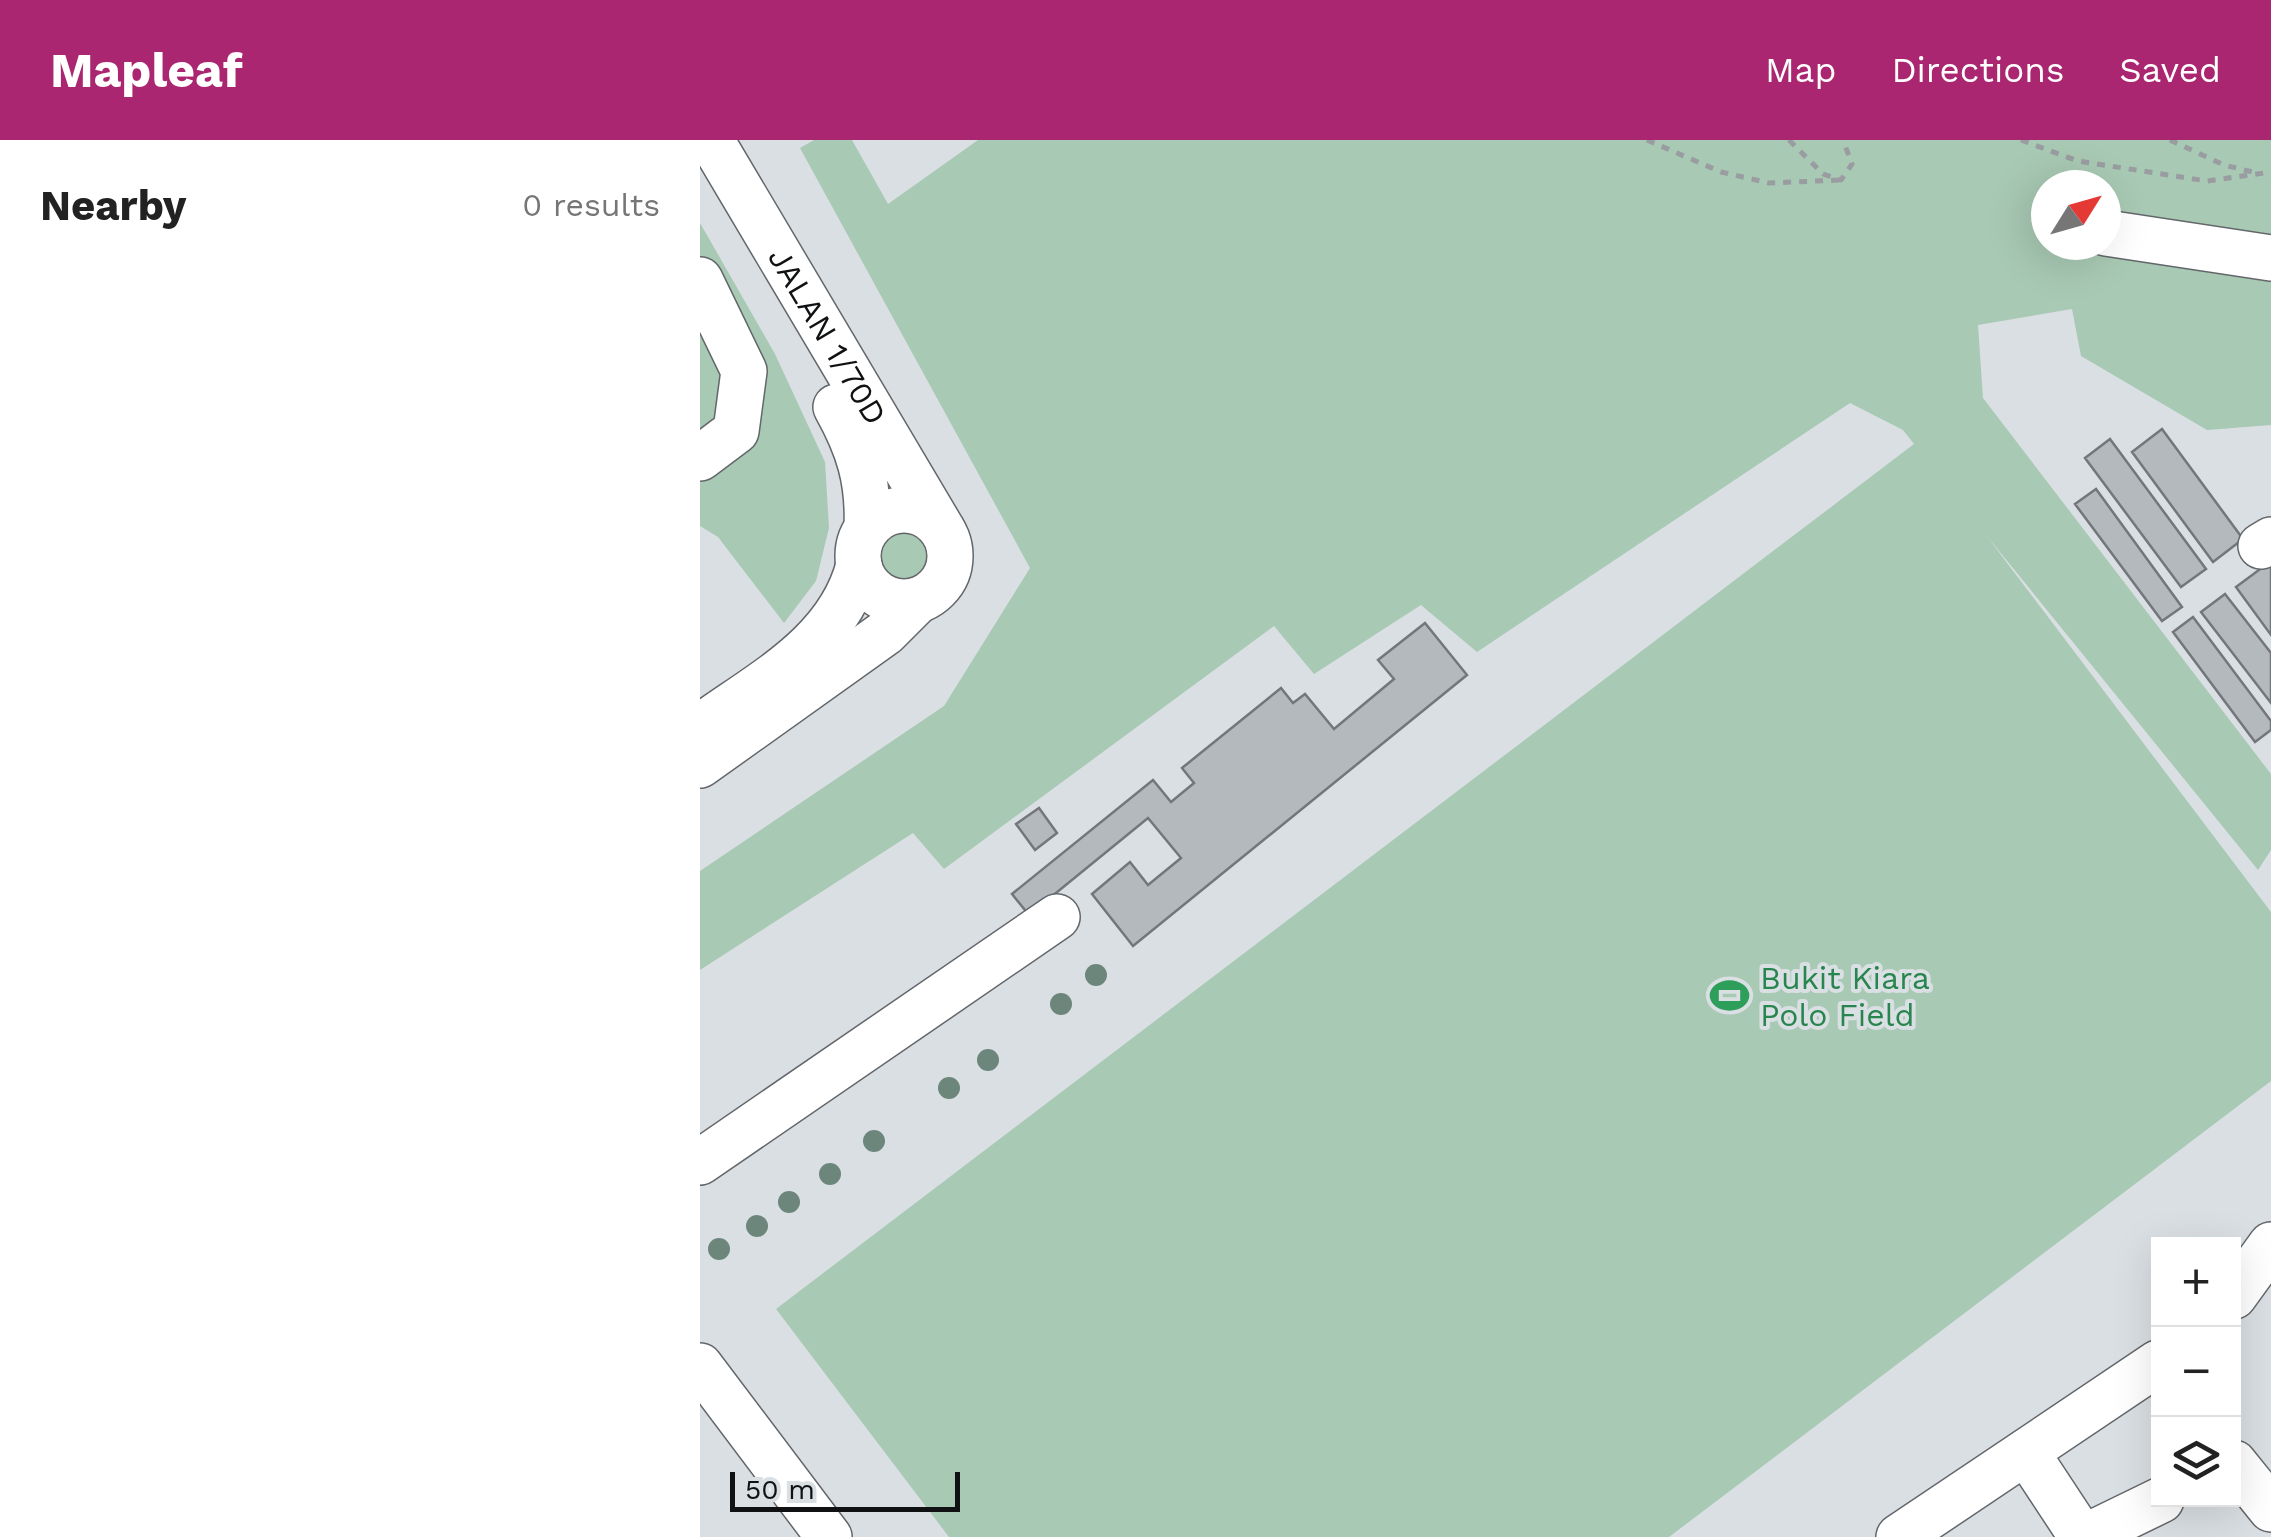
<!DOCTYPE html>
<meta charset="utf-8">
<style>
:root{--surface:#fff;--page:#f2f2f2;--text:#222;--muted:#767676;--line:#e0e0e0;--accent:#aa2670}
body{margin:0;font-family:"Work Sans",sans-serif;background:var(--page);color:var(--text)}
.controls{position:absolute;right:30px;bottom:30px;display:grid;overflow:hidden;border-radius:0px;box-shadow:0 10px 40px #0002}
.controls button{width:90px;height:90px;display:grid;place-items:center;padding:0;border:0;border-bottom:2px solid var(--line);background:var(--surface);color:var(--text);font:50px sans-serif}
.compass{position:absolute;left:1331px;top:30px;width:90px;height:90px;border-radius:50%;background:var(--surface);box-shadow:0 10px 40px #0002;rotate:53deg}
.scale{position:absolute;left:30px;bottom:25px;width:230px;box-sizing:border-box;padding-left:10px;border:5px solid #0f1113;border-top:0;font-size:28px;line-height:35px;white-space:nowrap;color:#0f1113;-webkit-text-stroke:8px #dadfe3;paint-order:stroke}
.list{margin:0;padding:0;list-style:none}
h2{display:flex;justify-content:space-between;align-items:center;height:130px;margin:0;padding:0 40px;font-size:42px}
h2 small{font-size:32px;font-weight:400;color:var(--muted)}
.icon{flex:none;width:55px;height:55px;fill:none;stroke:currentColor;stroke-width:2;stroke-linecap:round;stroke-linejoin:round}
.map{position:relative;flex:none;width:1571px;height:1397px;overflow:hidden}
header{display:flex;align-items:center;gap:60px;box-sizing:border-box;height:140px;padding:0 50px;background:var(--accent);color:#fff}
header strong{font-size:48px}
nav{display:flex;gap:55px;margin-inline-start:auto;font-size:35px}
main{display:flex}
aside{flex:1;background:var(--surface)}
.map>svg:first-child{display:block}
.green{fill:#a8c9b3;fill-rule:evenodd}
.building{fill:#b4b9be;stroke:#73777b;stroke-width:2.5}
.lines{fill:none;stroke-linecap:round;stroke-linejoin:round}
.minor-casing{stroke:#63676b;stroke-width:48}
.path{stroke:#999da1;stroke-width:5;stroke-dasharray:8 8;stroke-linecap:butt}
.minor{stroke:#fff;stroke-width:45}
.tree{fill:#6d867c}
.labels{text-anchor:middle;stroke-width:8;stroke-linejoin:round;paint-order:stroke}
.street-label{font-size:32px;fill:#0f1113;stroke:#dadfe3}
.leisure-label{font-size:32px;fill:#27864d;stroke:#dadfe3;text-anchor:start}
</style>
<header>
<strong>Mapleaf</strong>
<nav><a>Map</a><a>Directions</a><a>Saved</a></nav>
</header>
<main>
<aside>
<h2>Nearby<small>0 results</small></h2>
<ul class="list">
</ul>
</aside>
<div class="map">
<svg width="1571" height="1397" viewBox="0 0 1571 1397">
<rect width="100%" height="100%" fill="#dadfe3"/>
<path class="green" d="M114,0H152L188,64L278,0H1571V285L1507,290L1381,216L1372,169L1278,185L1283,258L1571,634V710L1558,730L1286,395L1571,772V941L969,1397H249L76,1169L1214,304L1203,290L1150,263L777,512L721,465L614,534L574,486L244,729L213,693L0,830V731L244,566L330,428L100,8ZM1346,45H1406V105H1346Z
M0,83L75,214L125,322L129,388L116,441L84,483L18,397L0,386Z
M176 419a26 26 0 1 1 52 0a26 26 0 1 1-52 0Z"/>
<path class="building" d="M1462,289L1543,399L1513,422L1432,312Z
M1410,299L1506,429L1481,447L1385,318Z
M1396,349L1482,467L1462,481L1375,364Z
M1571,421V495L1536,447Z
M1525,454L1571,513V563L1501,472Z
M1493,477L1571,581V590L1555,602L1473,492Z
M725,483L767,535L433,806L392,754L430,722L448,745L481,718L448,678L329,775L312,754L453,640L471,662L494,643L482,628L581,548L593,563L605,554L634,589L694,539L678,520Z
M339,668L357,693L335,710L316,684Z"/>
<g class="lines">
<defs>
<g id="minor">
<path id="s1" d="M11,0L243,391"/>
<path d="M1406,93L1571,118"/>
<path d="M0,140L44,231L36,291L0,318"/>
<path d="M136,267C159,308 169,341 167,388"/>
<circle cx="204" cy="416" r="46"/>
<path d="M1561,406L1571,400"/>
<path d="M0,587C62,542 139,504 159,425"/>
<path d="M0,625L185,493L218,460"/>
<path d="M0,1022L357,777"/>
<path d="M1534,1156L1571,1105"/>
<path d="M0,1226L129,1397"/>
<path d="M1326,1312L1382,1397"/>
<path d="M1534,1323L1571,1369"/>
<path d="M1199,1397L1458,1223"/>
<path d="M1385,1397L1461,1360"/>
</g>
</defs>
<use href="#minor" class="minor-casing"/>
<path class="path" d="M947,0L1021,32L1069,43L1141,40
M1089,0L1123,34L1141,40L1152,24L1143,0
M1321,0L1378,21L1507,41L1571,32
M1470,0L1524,25L1557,33"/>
<use href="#minor" class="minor"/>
</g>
<g class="tree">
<circle cx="396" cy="835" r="11"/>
<circle cx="361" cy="864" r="11"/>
<circle cx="288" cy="920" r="11"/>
<circle cx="249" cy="948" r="11"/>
<circle cx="174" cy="1001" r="11"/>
<circle cx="130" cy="1034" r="11"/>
<circle cx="89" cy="1062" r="11"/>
<circle cx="57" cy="1086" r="11"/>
<circle cx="19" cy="1109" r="11"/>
</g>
<defs>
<symbol id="stadium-bare" viewBox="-9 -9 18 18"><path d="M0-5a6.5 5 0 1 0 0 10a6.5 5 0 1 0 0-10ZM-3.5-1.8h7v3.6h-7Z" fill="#2e9e5b" stroke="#dadfe3" stroke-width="2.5" paint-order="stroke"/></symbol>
</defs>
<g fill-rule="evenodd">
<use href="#stadium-bare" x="1002" y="828" width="55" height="55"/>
</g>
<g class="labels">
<g class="street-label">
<text dy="11" stroke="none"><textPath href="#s1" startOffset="228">JALAN 1/70D</textPath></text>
</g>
<g class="leisure-label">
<text x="1060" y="849">Bukit Kiara<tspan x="1060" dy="37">Polo Field</tspan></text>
</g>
</g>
</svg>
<div class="controls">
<button>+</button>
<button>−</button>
<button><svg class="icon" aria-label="layers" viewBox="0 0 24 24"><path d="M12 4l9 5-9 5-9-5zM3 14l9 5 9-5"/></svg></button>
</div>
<svg class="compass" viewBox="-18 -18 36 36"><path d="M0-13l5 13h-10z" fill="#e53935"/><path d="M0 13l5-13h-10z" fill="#767676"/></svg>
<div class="scale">50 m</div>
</div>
</main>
